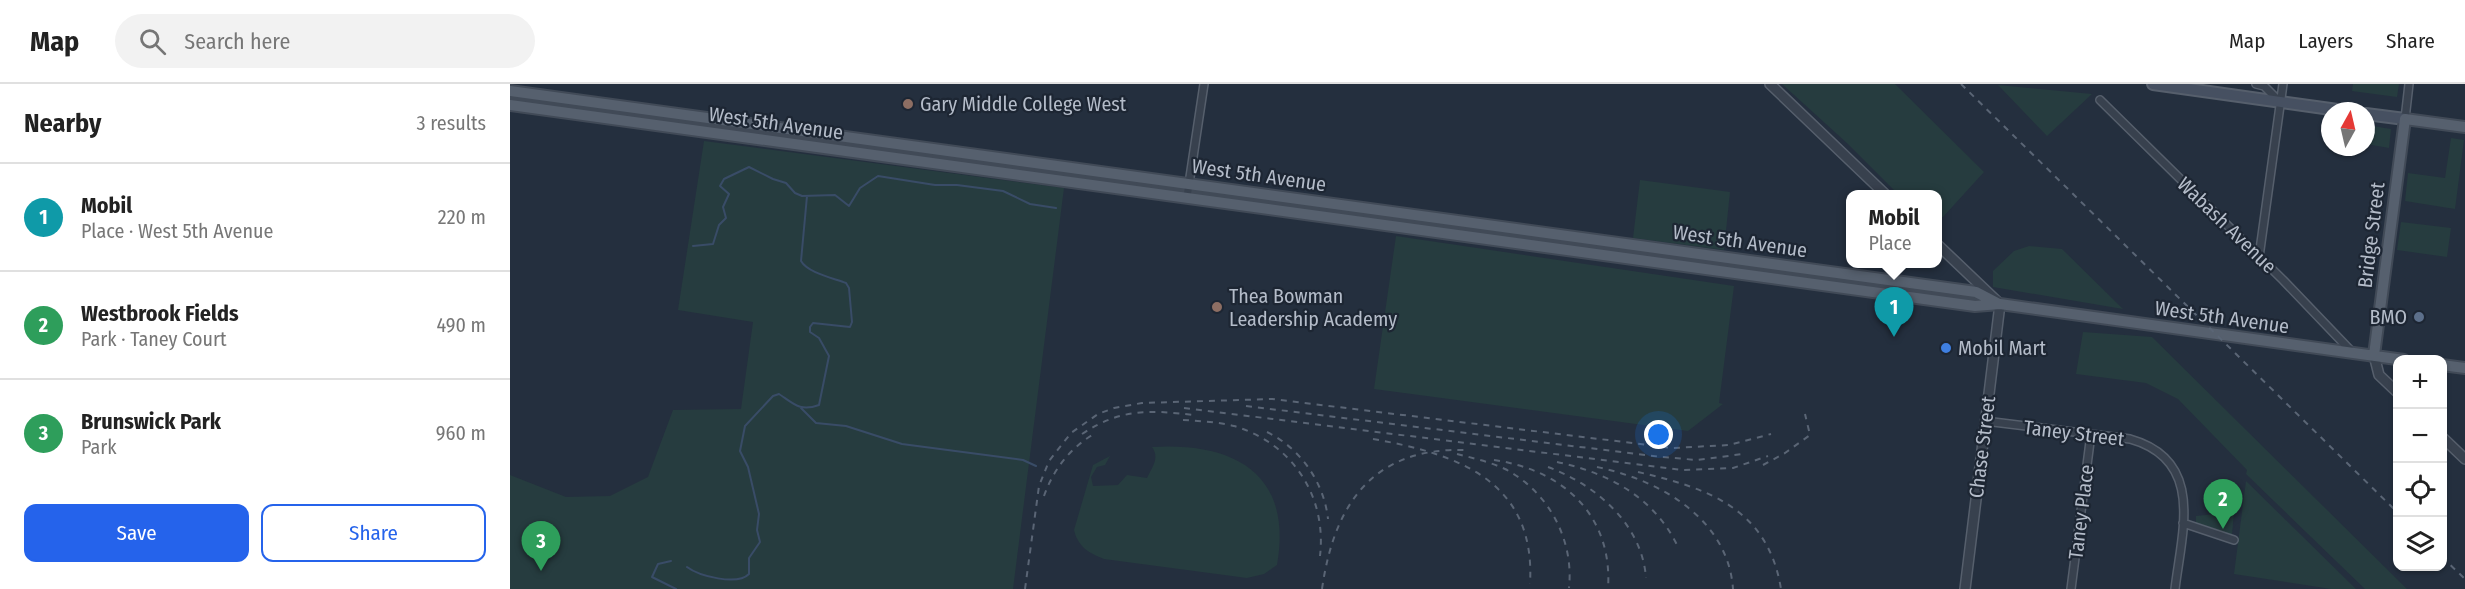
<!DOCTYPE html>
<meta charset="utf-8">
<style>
:root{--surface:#fff;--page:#f2f2f2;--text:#222;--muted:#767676;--line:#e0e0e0;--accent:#2563eb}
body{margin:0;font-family:"Fira Sans Condensed",sans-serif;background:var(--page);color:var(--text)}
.controls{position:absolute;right:18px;bottom:18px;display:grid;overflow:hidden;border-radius:12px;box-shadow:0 2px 4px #0004}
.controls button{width:54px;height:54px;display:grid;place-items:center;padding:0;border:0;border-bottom:2px solid var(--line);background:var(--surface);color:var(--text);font:30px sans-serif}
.compass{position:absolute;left:1811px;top:18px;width:54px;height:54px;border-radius:50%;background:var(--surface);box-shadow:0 2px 4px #0004;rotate:8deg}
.you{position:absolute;left:1149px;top:351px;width:21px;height:21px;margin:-15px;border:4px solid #fff;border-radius:50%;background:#1a73e8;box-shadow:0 0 0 9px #1a73e833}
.badge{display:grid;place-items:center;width:39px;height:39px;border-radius:50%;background:var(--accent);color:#fff;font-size:20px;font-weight:700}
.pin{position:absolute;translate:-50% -50px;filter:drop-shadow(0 2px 3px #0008)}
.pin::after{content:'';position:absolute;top:32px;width:21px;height:18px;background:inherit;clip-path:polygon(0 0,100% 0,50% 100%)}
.popup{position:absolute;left:1336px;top:106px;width:96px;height:78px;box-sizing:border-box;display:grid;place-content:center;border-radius:12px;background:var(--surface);filter:drop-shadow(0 2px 4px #0005);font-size:20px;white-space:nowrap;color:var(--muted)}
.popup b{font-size:22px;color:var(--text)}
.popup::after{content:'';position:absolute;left:50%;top:100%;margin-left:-12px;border:12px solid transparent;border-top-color:var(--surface)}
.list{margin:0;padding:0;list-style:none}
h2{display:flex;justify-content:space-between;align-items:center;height:78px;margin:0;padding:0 24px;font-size:26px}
h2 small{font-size:20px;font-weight:400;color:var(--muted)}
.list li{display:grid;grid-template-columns:39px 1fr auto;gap:18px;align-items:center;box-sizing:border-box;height:108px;padding:0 24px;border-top:2px solid var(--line)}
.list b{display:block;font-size:22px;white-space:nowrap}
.list p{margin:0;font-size:20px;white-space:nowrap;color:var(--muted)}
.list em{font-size:20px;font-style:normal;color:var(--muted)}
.actions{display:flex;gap:12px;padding:18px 24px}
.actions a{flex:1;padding:14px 0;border:2px solid var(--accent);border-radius:12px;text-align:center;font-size:21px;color:var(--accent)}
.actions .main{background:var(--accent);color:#fff}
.icon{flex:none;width:33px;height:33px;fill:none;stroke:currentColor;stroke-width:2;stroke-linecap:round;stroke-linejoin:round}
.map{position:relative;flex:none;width:1955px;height:505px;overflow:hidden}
header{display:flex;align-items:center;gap:36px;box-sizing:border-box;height:84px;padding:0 30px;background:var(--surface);border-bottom:2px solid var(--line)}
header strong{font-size:28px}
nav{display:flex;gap:33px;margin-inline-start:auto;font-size:21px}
.search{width:420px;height:54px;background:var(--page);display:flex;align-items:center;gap:15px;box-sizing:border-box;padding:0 21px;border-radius:33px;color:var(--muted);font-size:22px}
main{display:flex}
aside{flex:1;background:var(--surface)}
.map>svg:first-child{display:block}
.green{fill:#263c3f}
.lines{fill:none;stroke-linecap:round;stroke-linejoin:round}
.stream{stroke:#394c67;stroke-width:2}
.minor-casing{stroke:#565f6c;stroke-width:10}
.tertiary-casing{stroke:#565f6c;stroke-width:12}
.secondary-casing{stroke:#565f6c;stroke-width:14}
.primary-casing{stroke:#414a57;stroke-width:14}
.minor{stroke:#38414e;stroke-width:7}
.tertiary{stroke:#38414e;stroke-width:9}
.secondary{stroke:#465061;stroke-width:10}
.primary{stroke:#56606e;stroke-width:10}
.rail{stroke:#5a6575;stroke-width:2;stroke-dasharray:6 6;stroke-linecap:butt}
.education-dot{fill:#8d6e63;stroke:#1d2633;stroke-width:2}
.service-dot{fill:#5c6f8a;stroke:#1d2633;stroke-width:2}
.shop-dot{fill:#3f7fe0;stroke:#1d2633;stroke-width:2}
.labels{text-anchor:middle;stroke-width:4.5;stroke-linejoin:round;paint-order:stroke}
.poi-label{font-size:20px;fill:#b4bcc9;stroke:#1d2633;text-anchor:start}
.street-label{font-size:20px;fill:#b4bcc9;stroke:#1d2633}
</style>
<header>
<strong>Map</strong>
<div class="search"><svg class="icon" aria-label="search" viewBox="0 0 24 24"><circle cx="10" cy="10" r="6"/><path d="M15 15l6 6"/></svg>Search here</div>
<nav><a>Map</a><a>Layers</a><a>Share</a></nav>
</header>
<main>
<aside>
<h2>Nearby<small>3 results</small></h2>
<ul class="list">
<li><span class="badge" style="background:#0f9aa8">1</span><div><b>Mobil</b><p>Place · West 5th Avenue</p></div><em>220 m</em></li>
<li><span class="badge" style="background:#2e9e5b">2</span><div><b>Westbrook Fields</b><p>Park · Taney Court</p></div><em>490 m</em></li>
<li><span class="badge" style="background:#2e9e5b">3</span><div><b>Brunswick Park</b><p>Park</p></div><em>960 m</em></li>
</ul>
<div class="actions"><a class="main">Save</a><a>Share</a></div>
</aside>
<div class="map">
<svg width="1955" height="505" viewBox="0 0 1955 505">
<rect width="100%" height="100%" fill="#242f3e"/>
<path class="green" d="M1272,0H1385L1474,88L1433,133H1428V110H1388L1338,60Z
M1843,0H1889L1887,13L1842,7Z
M1488,1L1582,10L1537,52Z
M1856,41L1881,45L1879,64L1856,60Z
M1941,54L1954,56L1945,125L1895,117L1898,89L1935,94Z
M194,57L554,104L503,505H0V391L56,413L100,412L138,393L163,326L231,325L243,238L168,226Z
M1130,96L1220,108L1214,166L1123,154Z
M1891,138L1941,144L1937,173L1887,166Z
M886,152L1224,202L1209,319L1213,320L1178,347L864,305Z
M1519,162L1552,165L1613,225L1483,203V187L1504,167Z
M1573,248L1642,253L1897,505H1855L1736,390L1737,386L1668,315L1636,299L1566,290Z
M642,363C725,358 783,390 767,481L754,490L737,494L594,475C579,469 568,463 564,446L583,381L600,372L595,381L587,383L581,393L583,402L608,401L617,391L637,394C642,383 650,374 642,363Z
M1736,397L1846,505H1821L1724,490Z
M1724,428L1722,451L1686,439V432Z"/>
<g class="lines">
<path class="stream" d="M183,162L203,160L209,141L216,134L213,123L219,110L210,102L214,95L239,83L263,95L276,99L285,109L292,112L325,111L339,122L350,104L368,92L425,101H447L493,107L520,120L546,124
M291,324L306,339L336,342L392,360L513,376L526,382
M161,477L148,480L142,493L166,505
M177,483C189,492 227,502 239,490V474L250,458L247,446L249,430L238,383L230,367L235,342L263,312L269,310C284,320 290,328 309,321L319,272L309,254L300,248V243L303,239L340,243L342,238L339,204L336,199C323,194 298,189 291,177L297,112"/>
<defs>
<path id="minor" d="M1746,0L1754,2L1770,18
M1590,16L1773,196L1842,268
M1895,35L1899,0
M677,113L694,0
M1749,173L1773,0
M1475,337L1620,355C1695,376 1672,447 1665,505
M1673,439L1724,456
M1561,505L1581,350"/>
<path id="tertiary" d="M1260,0L1375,110
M1428,161L1490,220L1455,505
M1864,271L1869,291L1888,309
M1932,353L1955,375"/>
<path id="secondary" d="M1643,0L1835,27
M1856,30L1895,35"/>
<path id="primary" d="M0,7L1466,208L1489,220
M0,21L1465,222L1490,220L1894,276
M1864,271L1895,35L1955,43
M1932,281L1955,284"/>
</defs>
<use href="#minor" class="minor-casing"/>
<use href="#tertiary" class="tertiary-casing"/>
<use href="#secondary" class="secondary-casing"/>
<use href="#primary" class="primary-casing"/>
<use href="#minor" class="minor"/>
<use href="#tertiary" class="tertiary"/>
<use href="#secondary" class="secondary"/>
<use href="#primary" class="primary"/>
<path class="rail" d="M1451,0L1888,429
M736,322L1152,373L1187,376L1233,370
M674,324L1173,386L1223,384L1258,372
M673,336C690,337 708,338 724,342C782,359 817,412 810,472
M757,348C790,364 814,398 818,435
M572,350C611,324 640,326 684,331
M863,355C948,370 1026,397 1020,500
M947,370C963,374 980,378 995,385C1039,408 1064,456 1059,504
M984,376C1053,386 1103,431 1098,505
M1047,378C1099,389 1145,414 1168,463
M1253,381L1275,369L1300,351L1295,330
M1038,383C1086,401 1132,440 1136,494
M1087,383C1149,396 1218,434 1223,505
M1128,388C1197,404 1258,424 1271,505
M534,412C543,386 560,364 584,350
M1932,473L1955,495
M515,505L529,402L539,377L561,349L588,330L604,324L632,319L762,315L1163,364L1219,361L1261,350
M812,505C824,421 862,363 956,366"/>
</g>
<g class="education-dot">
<circle cx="398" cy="20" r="6"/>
<circle cx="707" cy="223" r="6"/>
</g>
<circle class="service-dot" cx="1909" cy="233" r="6"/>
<circle class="shop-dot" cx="1436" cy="264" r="6"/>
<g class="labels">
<g class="poi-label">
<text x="410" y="27">Gary Middle College West</text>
<text x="719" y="219">Thea Bowman<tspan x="719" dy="23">Leadership Academy</tspan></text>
<text x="1897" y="240" text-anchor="end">BMO</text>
<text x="1448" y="271">Mobil Mart</text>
</g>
<g class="street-label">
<text transform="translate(266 39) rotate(8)" y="7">West 5th Avenue</text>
<text transform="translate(749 91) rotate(8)" y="7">West 5th Avenue</text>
<text transform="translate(1717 141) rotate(44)" y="7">Wabash Avenue</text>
<text transform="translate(1861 151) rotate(-83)" y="7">Bridge Street</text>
<text transform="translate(1230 157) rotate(8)" y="7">West 5th Avenue</text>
<text transform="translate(1712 233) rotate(8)" y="7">West 5th Avenue</text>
<text transform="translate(1564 349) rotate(7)" y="7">Taney Street</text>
<text transform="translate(1472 363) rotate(-83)" y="7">Chase Street</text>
<text transform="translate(1571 428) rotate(-83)" y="7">Taney Place</text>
</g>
</g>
</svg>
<div class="controls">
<button>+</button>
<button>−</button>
<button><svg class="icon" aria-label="locate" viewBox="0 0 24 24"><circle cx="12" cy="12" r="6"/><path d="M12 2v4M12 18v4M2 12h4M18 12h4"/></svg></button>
<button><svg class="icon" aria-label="layers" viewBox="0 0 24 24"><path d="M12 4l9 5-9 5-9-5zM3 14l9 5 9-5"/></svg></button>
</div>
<svg class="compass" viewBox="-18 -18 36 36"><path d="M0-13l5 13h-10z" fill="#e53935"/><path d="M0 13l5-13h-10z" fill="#767676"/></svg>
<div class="you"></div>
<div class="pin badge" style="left:1384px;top:253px;background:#0f9aa8">1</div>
<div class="popup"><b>Mobil</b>Place</div>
<div class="pin badge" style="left:1713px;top:445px;background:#2e9e5b">2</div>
<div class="pin badge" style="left:31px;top:487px;background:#2e9e5b">3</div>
</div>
</main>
